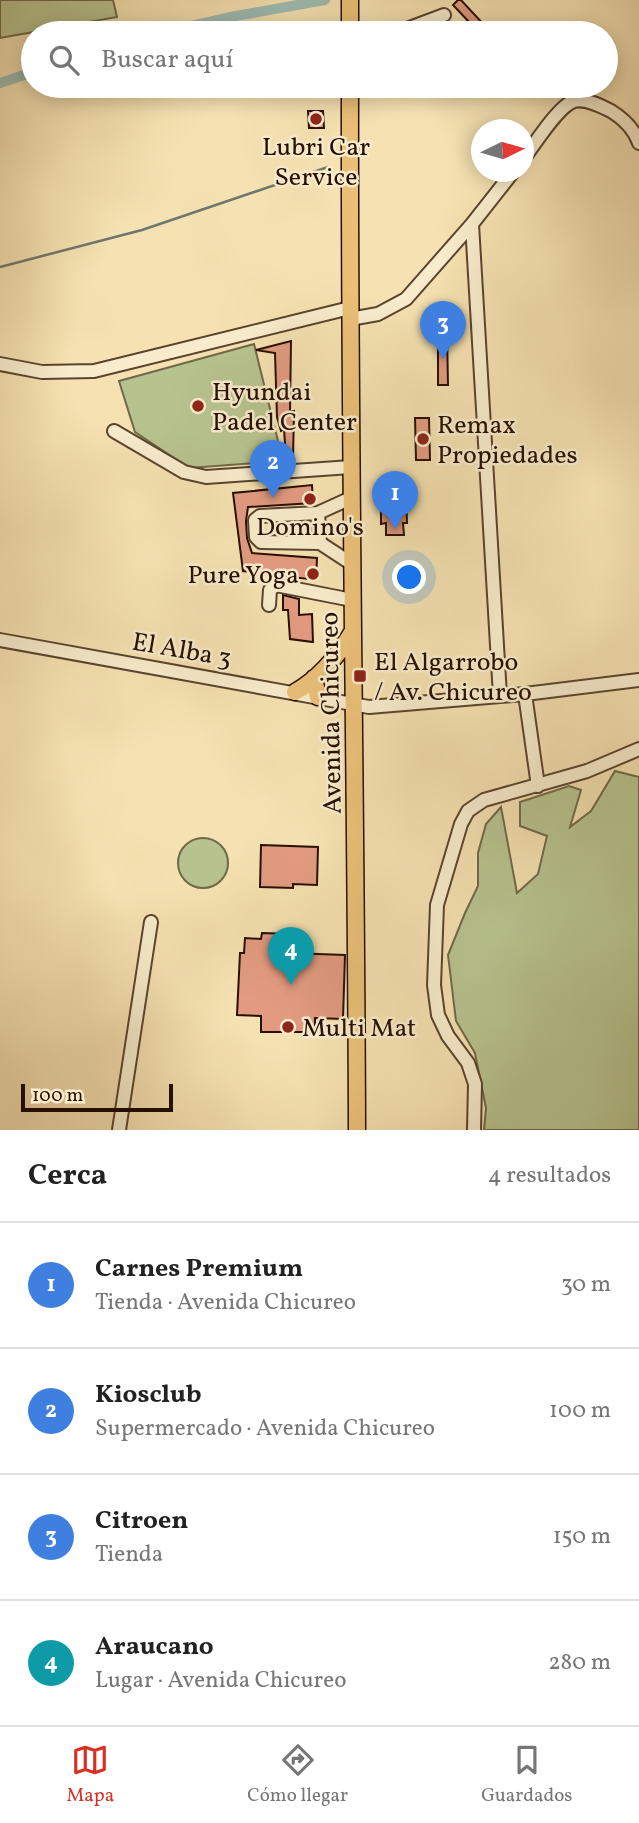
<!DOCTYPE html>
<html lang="es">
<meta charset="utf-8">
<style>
:root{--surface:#fff;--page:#f2f2f2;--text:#222;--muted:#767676;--line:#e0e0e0;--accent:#d93025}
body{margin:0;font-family:Vollkorn,serif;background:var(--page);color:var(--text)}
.compass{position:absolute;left:471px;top:119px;width:63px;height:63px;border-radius:50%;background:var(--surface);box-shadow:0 4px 18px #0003;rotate:85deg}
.scale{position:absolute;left:21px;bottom:18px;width:152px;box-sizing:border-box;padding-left:7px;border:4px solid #270f02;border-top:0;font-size:19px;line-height:24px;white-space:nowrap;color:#270f02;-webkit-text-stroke:5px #f8eccc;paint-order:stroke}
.you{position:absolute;left:410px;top:578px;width:24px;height:24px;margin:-18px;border:5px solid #fff;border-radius:50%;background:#1a73e8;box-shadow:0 0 0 10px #1a73e833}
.badge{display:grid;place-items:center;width:46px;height:46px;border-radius:50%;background:var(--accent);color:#fff;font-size:23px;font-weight:700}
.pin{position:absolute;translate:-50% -58px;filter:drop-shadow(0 2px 4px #0008)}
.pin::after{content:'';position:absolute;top:37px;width:24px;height:21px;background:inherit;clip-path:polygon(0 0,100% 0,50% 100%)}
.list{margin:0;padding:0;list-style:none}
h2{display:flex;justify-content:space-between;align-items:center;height:91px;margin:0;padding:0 28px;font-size:30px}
h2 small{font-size:23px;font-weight:400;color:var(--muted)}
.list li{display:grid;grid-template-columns:46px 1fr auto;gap:21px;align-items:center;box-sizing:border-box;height:126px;padding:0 28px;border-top:2px solid var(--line)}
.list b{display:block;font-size:26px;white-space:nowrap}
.list p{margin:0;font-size:23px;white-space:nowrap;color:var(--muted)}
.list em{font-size:23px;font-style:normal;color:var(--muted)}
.icon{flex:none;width:38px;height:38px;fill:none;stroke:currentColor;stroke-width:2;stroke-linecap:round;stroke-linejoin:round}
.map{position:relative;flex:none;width:639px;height:1130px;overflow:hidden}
.search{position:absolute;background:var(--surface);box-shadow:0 4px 18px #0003;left:21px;right:21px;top:21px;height:77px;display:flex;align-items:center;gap:18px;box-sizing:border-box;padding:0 24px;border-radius:38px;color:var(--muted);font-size:26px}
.sheet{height:595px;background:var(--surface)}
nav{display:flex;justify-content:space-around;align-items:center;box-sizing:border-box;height:98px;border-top:2px solid var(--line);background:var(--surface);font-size:19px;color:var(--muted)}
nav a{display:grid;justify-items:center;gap:4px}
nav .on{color:var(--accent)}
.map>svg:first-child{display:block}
.green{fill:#b7c38f;stroke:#6f6948;stroke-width:2}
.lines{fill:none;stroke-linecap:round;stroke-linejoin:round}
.stream{stroke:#6e776c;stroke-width:2.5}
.canal{stroke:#9dbcb3;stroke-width:10}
.building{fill:#e29b81;stroke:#270f02;stroke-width:2}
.minor-casing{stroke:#5a442e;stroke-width:16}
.major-casing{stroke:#270f02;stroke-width:19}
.minor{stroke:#f8eccc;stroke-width:12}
.major{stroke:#eac078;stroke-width:16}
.poi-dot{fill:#8f2418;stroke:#f8eccc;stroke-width:2.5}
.labels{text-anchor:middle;stroke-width:5;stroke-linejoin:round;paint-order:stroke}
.poi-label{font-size:26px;fill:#270f02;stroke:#f8eccc;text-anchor:start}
.street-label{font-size:26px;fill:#270f02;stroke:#f8eccc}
</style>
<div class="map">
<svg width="639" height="1130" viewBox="0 0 639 1130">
<rect width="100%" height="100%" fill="#f5e1b1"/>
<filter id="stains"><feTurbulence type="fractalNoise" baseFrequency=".00286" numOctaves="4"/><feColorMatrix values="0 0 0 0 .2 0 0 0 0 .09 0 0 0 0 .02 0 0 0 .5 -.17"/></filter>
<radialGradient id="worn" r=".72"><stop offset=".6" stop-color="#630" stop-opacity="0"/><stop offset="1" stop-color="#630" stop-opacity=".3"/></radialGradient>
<path class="green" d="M0,0H113L117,17L0,38Z
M254,344L283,461L189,468L135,432L119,381Z
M615,771L639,777V1130H484L486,1108L475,1053L456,1021L448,955L465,913L478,886V853L486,824L501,807L517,893L538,874L547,836L520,826V802L569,786L581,790L570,827L591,811Z
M178 863a25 25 0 1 1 50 0a25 25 0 1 1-50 0Z"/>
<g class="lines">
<path class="stream" d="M0,267L142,230L328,167"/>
<path class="canal" d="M160,33L230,17L325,0
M0,83L33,72"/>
</g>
<path class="building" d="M458,0H461L487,28L480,33H459L470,23L453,5Z
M308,111H323L324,128H309Z
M438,333H447L448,385H438Z
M291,341L290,412L294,411L293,459L286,458L284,429L281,431L277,417L275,353L256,350Z
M415,418H429L430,460H416Z
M312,485L313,503L248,507L246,521L247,538L252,553L317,558L316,580L243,571L233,493Z
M406,488L407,523H403L404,535H386V523L381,524V489Z
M283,595L299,599V615L312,614L313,642L290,639L288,610H283Z
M261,845L318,847L317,885L293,884V888L260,887Z
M262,933L291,934L290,953L345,955L343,1019L315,1018V1032H261V1016L237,1015L240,953H244L245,938L261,939Z"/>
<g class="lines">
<defs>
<path id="minor" d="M396,33L444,15
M524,158C535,144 558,106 574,101C586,98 601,106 611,111C624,119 634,129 639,143
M472,224L500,696
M350,319L378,314L406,299L472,224L513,172
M0,364L42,372L94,371L350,308
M114,431L184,472L206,477L351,467
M351,498L318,513L260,516L255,520L256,537L261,542L320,543L352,564
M318,513L320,543
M269,605L270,590L276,585L352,600
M0,640L369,707L525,694L639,680
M525,694L538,786
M119,1130L151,922
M474,1130L475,1084L468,1063L448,1036L438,1015L434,985L437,905L461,824L468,811L484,800L587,771L639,749"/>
<path id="major" d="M350,0V33
M350,86C349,434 356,782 357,1130
M314,678L318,697
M295,692C319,679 339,654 353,631"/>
</defs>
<use href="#minor" class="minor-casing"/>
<use href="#major" class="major-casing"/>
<use href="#minor" class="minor"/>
<use href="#major" class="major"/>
</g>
<g class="poi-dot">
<circle cx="316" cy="119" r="7"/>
<circle cx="198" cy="406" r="7"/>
<circle cx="423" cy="439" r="7"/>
<circle cx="310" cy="499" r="7"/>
<circle cx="313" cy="574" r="7"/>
<rect x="353" y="669" width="14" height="14" rx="3.5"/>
<circle cx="288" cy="1027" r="7"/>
</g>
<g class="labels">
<g class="poi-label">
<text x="316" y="155" text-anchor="middle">Lubri Car<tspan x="316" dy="30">Service</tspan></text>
<text x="212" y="400">Hyundai<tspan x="212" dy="30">Padel Center</tspan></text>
<text x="437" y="433">Remax<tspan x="437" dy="30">Propiedades</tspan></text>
<text x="310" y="535" text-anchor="middle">Domino's</text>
<text x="299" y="583" text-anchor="end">Pure Yoga</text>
<text x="374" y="670">El Algarrobo<tspan x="374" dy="30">/ Av. Chicureo</tspan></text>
<text x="302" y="1036">Multi Mat</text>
</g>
<g class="street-label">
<text transform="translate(182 649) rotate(10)" y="9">El Alba 3</text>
<text transform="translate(330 713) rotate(-91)" y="9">Avenida Chicureo</text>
</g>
</g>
<rect width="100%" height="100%" filter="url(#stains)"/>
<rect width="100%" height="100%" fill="url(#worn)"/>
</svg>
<svg class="compass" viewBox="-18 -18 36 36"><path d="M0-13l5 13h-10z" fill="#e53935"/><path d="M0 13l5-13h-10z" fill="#767676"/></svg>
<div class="scale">100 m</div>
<div class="you"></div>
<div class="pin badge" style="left:395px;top:529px;background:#3f7fe0">1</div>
<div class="pin badge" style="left:273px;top:498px;background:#3f7fe0">2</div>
<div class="pin badge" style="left:443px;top:359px;background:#3f7fe0">3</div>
<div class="pin badge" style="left:291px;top:985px;background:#0f9aa8">4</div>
<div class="search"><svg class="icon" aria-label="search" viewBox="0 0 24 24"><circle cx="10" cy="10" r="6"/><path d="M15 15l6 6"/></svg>Buscar aquí</div>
</div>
<section class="sheet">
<h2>Cerca<small>4 resultados</small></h2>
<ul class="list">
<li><span class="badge" style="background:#3f7fe0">1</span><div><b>Carnes Premium</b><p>Tienda · Avenida Chicureo</p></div><em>30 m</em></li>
<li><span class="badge" style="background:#3f7fe0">2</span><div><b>Kiosclub</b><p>Supermercado · Avenida Chicureo</p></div><em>100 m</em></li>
<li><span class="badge" style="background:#3f7fe0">3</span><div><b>Citroen</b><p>Tienda</p></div><em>150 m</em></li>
<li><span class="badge" style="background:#0f9aa8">4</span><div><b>Araucano</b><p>Lugar · Avenida Chicureo</p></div><em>280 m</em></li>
</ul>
</section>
<nav>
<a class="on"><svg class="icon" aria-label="map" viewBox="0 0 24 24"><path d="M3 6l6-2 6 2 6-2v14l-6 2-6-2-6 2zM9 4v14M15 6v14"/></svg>Mapa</a>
<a><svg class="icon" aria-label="directions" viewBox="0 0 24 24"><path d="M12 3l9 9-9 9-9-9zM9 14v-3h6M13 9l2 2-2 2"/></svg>Cómo llegar</a>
<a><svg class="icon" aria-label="saved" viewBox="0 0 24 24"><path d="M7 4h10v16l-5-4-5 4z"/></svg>Guardados</a>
</nav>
